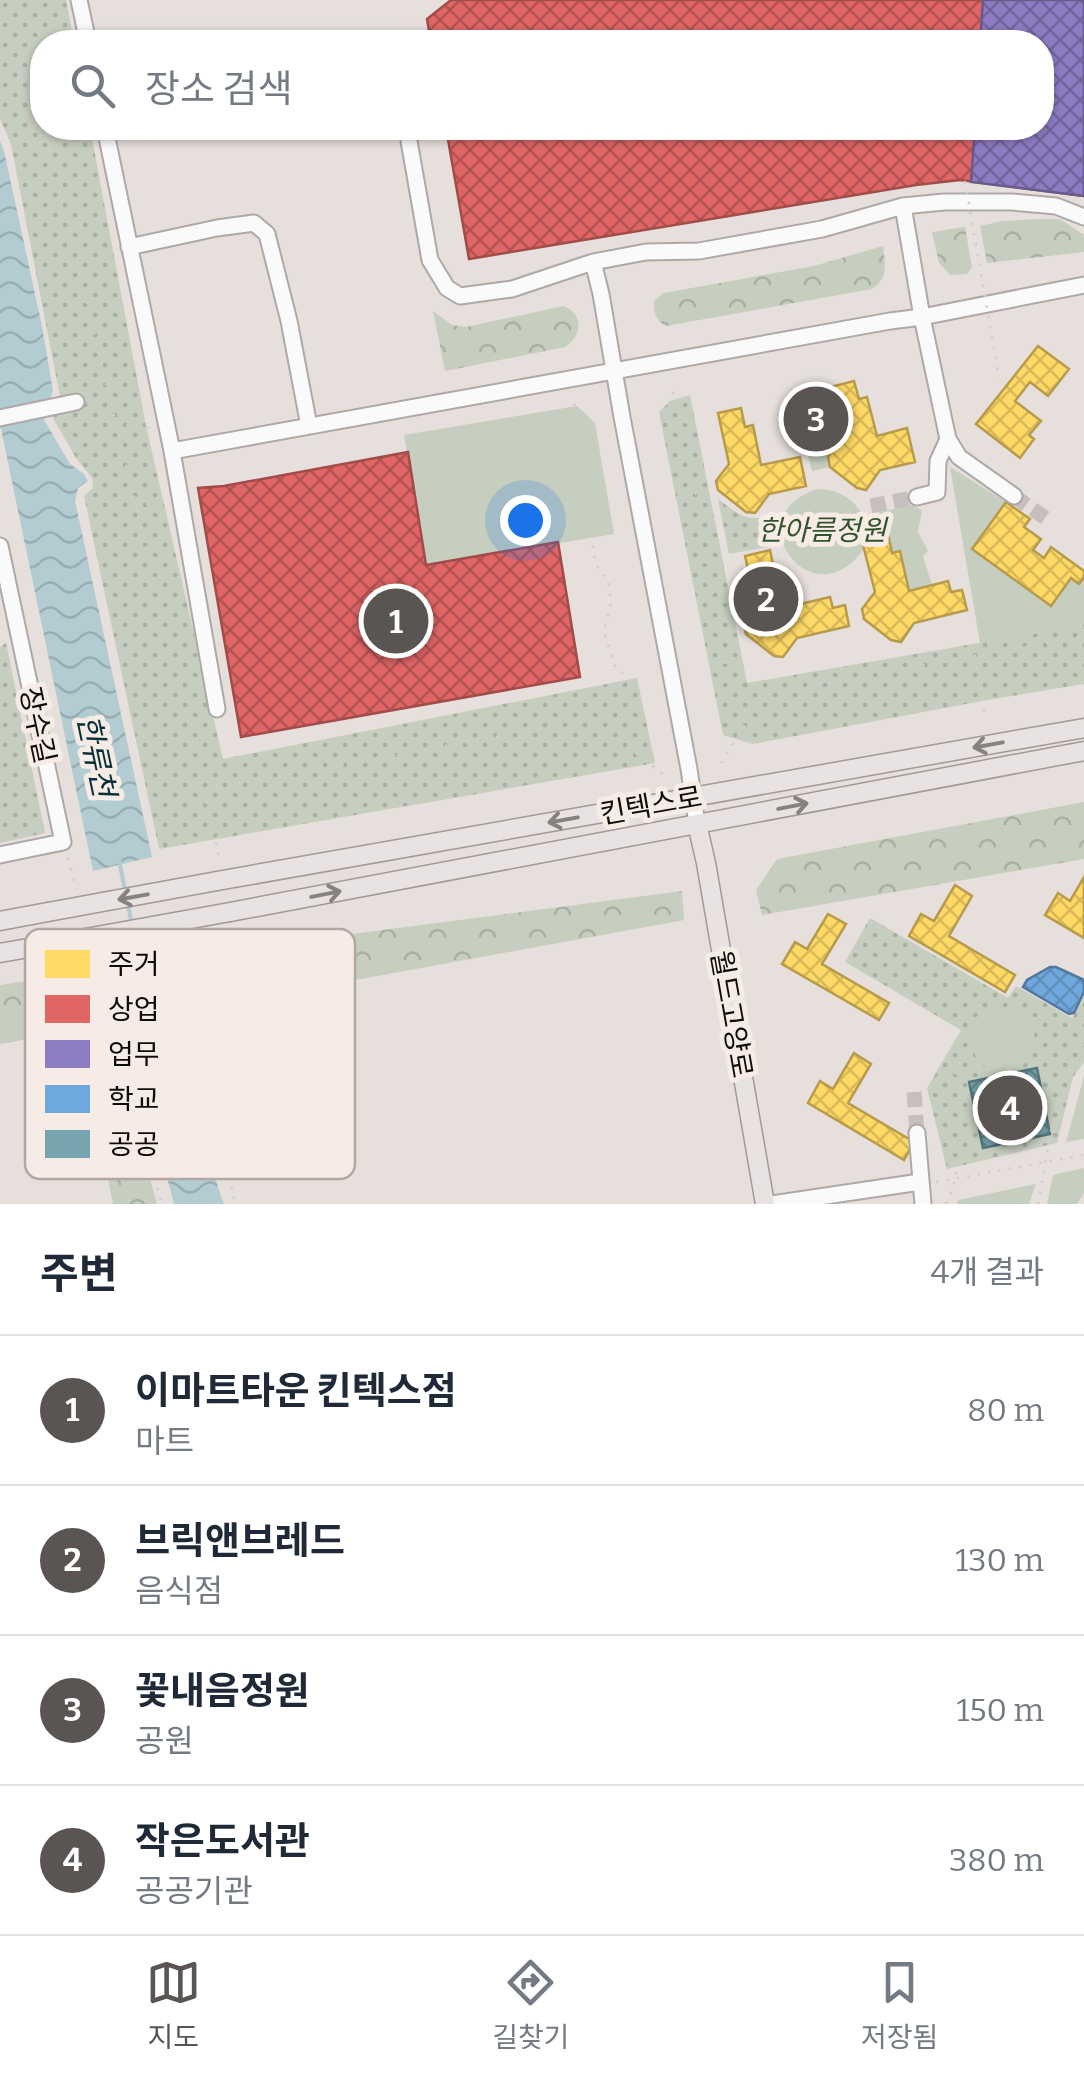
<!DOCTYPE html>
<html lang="ko">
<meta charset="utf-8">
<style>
:root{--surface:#fff;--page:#f2f2f3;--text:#1f2937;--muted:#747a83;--line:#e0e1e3;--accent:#5a5553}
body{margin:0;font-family:Bitter,"Noto Sans KR",serif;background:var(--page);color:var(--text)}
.you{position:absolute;left:525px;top:520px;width:35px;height:35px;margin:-25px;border:8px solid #fff;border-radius:50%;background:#1a73e8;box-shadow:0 0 0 15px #1a73e833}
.badge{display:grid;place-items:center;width:65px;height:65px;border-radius:50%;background:var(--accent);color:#fff;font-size:32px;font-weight:700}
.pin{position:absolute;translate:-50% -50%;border:5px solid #fff;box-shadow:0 2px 10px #0006}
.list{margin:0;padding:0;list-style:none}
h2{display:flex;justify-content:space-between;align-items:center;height:130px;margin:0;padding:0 40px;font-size:42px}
h2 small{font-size:32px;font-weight:400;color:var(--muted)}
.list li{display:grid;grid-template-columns:65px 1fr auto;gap:30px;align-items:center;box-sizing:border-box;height:150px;padding:0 40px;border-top:2px solid var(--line)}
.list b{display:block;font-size:38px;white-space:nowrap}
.list p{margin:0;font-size:32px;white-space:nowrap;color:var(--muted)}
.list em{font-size:32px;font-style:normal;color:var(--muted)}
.icon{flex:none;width:55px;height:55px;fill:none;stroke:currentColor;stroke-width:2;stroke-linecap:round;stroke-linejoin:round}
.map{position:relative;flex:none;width:1084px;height:1204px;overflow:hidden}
.search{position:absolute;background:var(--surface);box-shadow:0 2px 8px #0004;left:30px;right:30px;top:30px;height:110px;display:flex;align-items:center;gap:25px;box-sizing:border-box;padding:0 35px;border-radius:40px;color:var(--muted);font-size:38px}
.sheet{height:730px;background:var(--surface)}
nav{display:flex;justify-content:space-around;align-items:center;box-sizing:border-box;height:140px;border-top:2px solid var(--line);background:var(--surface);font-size:28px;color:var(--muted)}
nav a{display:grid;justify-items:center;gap:5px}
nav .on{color:var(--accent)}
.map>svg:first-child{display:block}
.grass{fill:url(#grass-dots)}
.forest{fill:url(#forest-crowns)}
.garden{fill:#c6cebf}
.water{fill:url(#water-waves)}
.homes{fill:url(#homes-cross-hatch);stroke:#b79b4a;stroke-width:2.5}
.shops{fill:url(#shops-cross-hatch);stroke:#a14b4a;stroke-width:2.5}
.offices{fill:url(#offices-cross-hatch);stroke:#685a8b;stroke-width:2.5}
.schools{fill:url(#schools-cross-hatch);stroke:#52799d;stroke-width:2.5}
.public{fill:url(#public-cross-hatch);stroke:#57777d;stroke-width:2.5}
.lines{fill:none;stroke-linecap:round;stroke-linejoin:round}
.stream{stroke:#b2ccd2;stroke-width:4}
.minor-tunnel{stroke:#c6bfbc;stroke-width:15;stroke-dasharray:15 8;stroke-linecap:butt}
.minor-casing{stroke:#aea9a7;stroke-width:19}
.major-casing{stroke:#a49896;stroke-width:21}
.path{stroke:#cfcdcd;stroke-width:2.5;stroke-dasharray:2.5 8;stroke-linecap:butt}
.minor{stroke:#fbfafa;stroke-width:15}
.major{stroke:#e9e2e2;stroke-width:18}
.major-bridge-casing{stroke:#a49896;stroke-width:21;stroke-linecap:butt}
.path-bridge{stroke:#cfcdcd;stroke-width:2.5;stroke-dasharray:2.5 8;stroke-linecap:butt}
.major-bridge{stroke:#e9e2e2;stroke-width:18}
.oneway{stroke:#878180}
.labels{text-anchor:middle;stroke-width:10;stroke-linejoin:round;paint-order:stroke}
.park-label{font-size:28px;font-style:italic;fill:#32542d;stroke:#f7ebe6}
.street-label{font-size:28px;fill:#0f0b09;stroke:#f7ebe6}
.water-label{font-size:30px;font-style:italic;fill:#062f37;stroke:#f7ebe6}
.key{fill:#f7ebe6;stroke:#b1a8a4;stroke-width:2.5}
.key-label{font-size:28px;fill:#0f0b09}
</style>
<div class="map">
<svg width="1084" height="1204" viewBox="0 0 1084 1204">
<defs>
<pattern id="grass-dots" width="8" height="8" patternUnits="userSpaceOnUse" patternTransform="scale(2.5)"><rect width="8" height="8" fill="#c6cebf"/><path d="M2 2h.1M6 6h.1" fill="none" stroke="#a9b0a3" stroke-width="1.8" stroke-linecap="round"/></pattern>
<pattern id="forest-crowns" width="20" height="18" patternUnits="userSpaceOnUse" patternTransform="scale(2.5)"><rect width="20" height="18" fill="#c6cebf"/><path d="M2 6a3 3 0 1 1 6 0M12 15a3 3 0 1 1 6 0" fill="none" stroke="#a9b0a3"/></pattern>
<pattern id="water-waves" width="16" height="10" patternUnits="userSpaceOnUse" patternTransform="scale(2.5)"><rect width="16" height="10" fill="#b2ccd2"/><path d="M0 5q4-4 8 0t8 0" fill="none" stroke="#98aeb3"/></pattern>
<pattern id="homes-cross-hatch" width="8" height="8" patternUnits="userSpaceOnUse" patternTransform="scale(2.5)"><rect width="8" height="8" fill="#ffd966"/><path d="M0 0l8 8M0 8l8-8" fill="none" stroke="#d9b957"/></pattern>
<pattern id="shops-cross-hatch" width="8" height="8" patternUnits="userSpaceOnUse" patternTransform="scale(2.5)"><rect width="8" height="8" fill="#e06666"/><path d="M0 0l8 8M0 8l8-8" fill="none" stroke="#b45252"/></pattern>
<pattern id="offices-cross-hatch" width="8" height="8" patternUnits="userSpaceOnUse" patternTransform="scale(2.5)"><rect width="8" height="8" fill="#8e7cc3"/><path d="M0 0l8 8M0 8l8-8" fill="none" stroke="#72649d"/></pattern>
<pattern id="schools-cross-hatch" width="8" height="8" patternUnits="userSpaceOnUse" patternTransform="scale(2.5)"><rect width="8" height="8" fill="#6fa8dc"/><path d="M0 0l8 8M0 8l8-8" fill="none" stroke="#5f8fbb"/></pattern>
<pattern id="public-cross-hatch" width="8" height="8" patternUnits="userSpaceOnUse" patternTransform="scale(2.5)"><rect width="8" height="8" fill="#76a5af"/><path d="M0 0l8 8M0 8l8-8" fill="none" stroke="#5f858d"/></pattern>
</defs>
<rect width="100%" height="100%" fill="#e6dfdc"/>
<path class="grass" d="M0,0H66L74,42H42V128H90L146,426L223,759L637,678L655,763L159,849L84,496L93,488L92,478L76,458L53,418L60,397L11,144L0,119Z
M690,395L747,683L1084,625V684L982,701L753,744L723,735L659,412L670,401Z
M718,499C748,522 747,520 784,514L780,528L783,544L729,554Z
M6,643L45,833L0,843V647Z
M870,918L1008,998L1016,986L1072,1018L1084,998V1062L1073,1077L1057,1143L947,1169L927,1088L961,1030L845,962Z"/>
<path class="forest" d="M1039,219H1060L1084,235V252L987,263L980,226L1002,221Z
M965,227L972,267L967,274L950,275L939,263L932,232Z
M883,246C885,264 889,278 872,289L666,326C655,320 654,313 654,301L664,293L814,266Z
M564,306C584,314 582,336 565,347L445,371L433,311L452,325L466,327Z
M1084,802V859L762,915L756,890L777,859Z
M682,891L684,920L180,1012L168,958Z
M117,967L129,1021L110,1025L126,1069L139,1139L157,1204H113L78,1030L0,1044V985Z"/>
<path class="garden" d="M827,388L840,440L828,457L830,467L812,471L792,397Z
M577,406L595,423L614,534L426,565L404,435Z
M950,467L1006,502L973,548L1071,578L1079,583L1084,577V625L980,643Z
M818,489C840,490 852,498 864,516L911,505L922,510L918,532L928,551L923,556L932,585L909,591L900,552L892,553L887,535L863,540L864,549C810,623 735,513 818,489Z
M971 1040a32 32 0 1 1 64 0a32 32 0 1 1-64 0Z
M1084,1076V1139L1066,1142Z
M1084,1168V1193L1077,1204H1047L1053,1175Z
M1036,1184L1029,1204H957L958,1200Z"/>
<path class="water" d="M0,141L4,151L42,326L53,391L44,420L70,464L84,474L88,481L78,488L75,501L152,857L93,871L0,424Z
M168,958L184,1029L207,1069L189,1073L191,1078L202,1090V1105L216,1142C208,1160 217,1186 224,1204H174L138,1065L117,967Z"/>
<path class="homes" d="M1038,346L1069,369L1048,396L1030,382L1015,401L1041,421L1029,435L1034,439L1020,458L976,424Z
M854,381L859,399L867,397L877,436L907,428L915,462L880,470L866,490L857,488L830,467L828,457L840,440L827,388Z
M741,408L745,427L753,425L761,465L800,457L806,486L769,494L755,513L746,512L718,490L716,481L729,464L718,413Z
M1006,502L1030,519L1024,527L1041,539L1033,550L1044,558L1051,547L1084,571V577L1079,584L1071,578L1051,606L972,549Z
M888,534L892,553L900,551L909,591L948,581L951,592L962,590L967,610L914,623L901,642L891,640L864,619L862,609L875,592L862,541Z
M770,550L774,569L782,567L792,606L830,597L833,608L845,605L849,626L797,638L783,657L774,656L746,634L744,625L757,608L745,556Z
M1084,877V938L1045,915L1058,893L1070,901Z
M955,885L972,896L949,936L1015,975L1005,992L909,936L921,914L934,921Z
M828,914L846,924L822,964L889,1003L879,1020L782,964L795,942L807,949Z
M854,1053L871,1064L848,1103L914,1142L904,1160L808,1103L820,1081L833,1089Z"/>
<path class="shops" d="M451,0H1084V196L960,180L916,185L469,259L446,128H1042V42H431L427,19Z
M408,452L426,565L558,542L580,677L241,737L198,488L224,486Z"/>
<path class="offices" d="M983,0H1084V196L971,182L975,128H1042V42H980Z"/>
<path class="schools" d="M1050,967H1056L1084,980V992L1074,1013L1069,1014L1023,987L1027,980Z"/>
<path class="public" d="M1037,1068L1050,1134L983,1148L969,1082Z"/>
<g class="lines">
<path class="stream" d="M119,860L125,890
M128,905L132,925
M134,934L140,964"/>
<path class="minor-tunnel" d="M1014,496L1051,522
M871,506L917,497
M914,1092L917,1133"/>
<defs>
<path id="minor" d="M79,0L88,42
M105,128L172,451L217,709
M409,141L430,260L447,288L460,296L512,289L593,262L646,252L699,251L822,229L903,206L944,202H1012L1056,206L1084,217
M903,206L922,317L948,439L959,457L1014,496
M129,247L217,228L254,223L267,234L289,321L309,426
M593,262L601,294L622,417L689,769L697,824
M0,418L76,402
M172,451L890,321L922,317L1084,285
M917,497L937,492L938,461L948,439
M0,546L63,842L0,855
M917,1133L923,1204
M772,1204L920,1182"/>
<path id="major" d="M697,824L706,863L765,1204
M217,881L1084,728
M230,912L1084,751
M0,921L48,912
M0,953L69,941"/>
</defs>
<use href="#minor" class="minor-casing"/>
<use href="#major" class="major-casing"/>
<path class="path" d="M0,22L42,118
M45,128L204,789L631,713L629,680L614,665L604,631L611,603L609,584L596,564L591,538L593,512L592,494L580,471L572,446L577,427L574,402
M70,228L111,220
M673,392C677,409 690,424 691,442C692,459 683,466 692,487C696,496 705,504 708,513C714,534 705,554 706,574C707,592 724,606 727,623C730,634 726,643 725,653C723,678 734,698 749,716
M116,424L151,428
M138,511L164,493
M975,657L985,717
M594,721L663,774
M721,763L765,694L1084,636
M204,791L220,861
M68,858L76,889
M93,955L162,1204
M200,1016L196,1025L209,1042L224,1081L232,1193L236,1204
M936,1182L1084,1155
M946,1204C959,1178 959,1158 952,1130C948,1118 944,1105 944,1093C944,1082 951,1082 955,1074C962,1062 962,1042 966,1029C972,1001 1000,990 1025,1007C1036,1014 1037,1032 1050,1032C1062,1032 1074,1022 1084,1016
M1038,1204L1052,1125L1075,1051L1084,1044"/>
<use href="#minor" class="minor"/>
<use href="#major" class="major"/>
<defs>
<path id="major-bridge" d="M48,912L217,881
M69,941L230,912"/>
</defs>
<use href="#major-bridge" class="major-bridge-casing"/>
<path class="path-bridge" d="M965,181L999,378"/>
<use href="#major-bridge" class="major-bridge"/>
</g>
<defs><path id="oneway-shaft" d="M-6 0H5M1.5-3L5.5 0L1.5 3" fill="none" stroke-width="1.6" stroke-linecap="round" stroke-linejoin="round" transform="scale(2.5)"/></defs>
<g class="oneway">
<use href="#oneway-shaft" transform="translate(988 745) rotate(170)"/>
<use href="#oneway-shaft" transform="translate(793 806) rotate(-11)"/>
<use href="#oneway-shaft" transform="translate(563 820) rotate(170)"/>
<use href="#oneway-shaft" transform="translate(326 894) rotate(-11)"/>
<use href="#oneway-shaft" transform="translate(133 897) rotate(170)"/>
</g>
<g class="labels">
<g class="park-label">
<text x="822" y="540">한아름정원</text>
</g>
<g class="street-label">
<text transform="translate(38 725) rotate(78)" y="10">장수길</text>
<text transform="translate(651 805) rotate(-10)" y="10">킨텍스로</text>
<text transform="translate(732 1014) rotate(80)" y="10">월드고양로</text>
</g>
<g class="water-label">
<text transform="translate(96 756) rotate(78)" y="10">한류천</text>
</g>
</g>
<rect x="25" y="929" width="330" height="250" rx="15" class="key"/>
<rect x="45" y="950" width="45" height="28" fill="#ffd966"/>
<rect x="45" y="995" width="45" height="28" fill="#e06666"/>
<rect x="45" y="1040" width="45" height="28" fill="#8e7cc3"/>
<rect x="45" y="1085" width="45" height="28" fill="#6fa8dc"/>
<rect x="45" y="1130" width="45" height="28" fill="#76a5af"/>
<g class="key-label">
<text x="108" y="974">주거</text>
<text x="108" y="1019">상업</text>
<text x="108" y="1064">업무</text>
<text x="108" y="1109">학교</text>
<text x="108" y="1154">공공</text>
</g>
</svg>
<div class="you"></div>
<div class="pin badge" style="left:396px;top:621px">1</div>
<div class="pin badge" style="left:766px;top:599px">2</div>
<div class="pin badge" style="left:816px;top:419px">3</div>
<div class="pin badge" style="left:1010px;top:1108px">4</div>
<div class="search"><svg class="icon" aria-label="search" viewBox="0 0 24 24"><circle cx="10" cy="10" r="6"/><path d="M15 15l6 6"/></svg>장소 검색</div>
</div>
<section class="sheet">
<h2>주변<small>4개 결과</small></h2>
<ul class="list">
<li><span class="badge">1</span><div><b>이마트타운 킨텍스점</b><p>마트</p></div><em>80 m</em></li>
<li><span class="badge">2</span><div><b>브릭앤브레드</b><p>음식점</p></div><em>130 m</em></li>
<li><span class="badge">3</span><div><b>꽃내음정원</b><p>공원</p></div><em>150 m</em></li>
<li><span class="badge">4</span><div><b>작은도서관</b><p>공공기관</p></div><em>380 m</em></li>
</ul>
</section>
<nav>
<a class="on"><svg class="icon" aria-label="map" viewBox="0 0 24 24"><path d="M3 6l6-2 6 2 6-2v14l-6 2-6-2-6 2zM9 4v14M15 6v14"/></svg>지도</a>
<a><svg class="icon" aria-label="directions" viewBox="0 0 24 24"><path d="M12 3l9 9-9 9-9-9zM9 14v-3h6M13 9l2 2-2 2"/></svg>길찾기</a>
<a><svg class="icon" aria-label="saved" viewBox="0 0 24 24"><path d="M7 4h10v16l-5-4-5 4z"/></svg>저장됨</a>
</nav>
